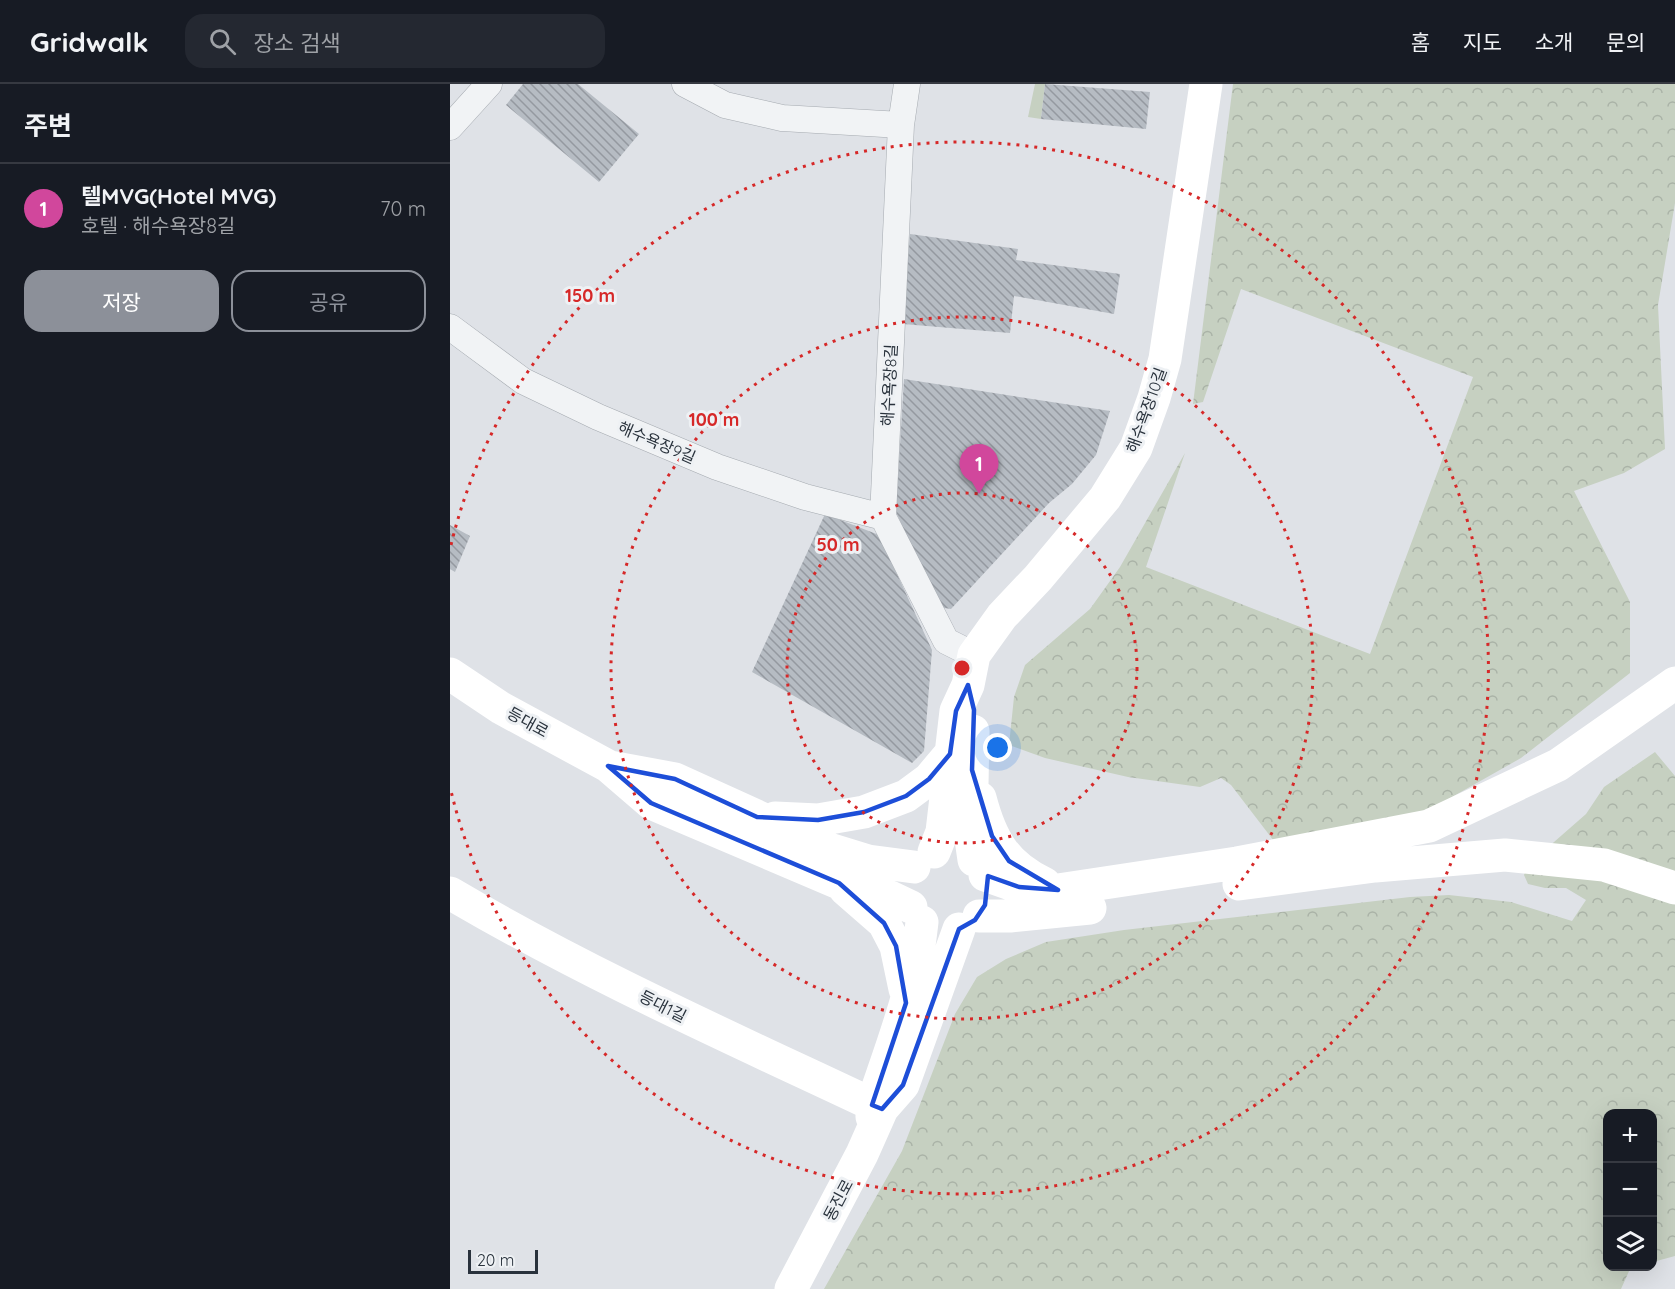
<!DOCTYPE html>
<html lang="ko">
<meta charset="utf-8">
<style>
:root{--surface:#171b24;--page:#242831;--text:#f1f3f6;--muted:#9ea1a6;--line:#363941;--accent:#8c9099}
body{margin:0;font-family:Quicksand,"Noto Sans KR",sans-serif;background:var(--page);color:var(--text)}
.controls{position:absolute;right:18px;bottom:18px;display:grid;overflow:hidden;border-radius:12px;box-shadow:0 6px 24px #0002}
.controls button{width:54px;height:54px;display:grid;place-items:center;padding:0;border:0;border-bottom:2px solid var(--line);background:var(--surface);color:var(--text);font:30px sans-serif}
.scale{position:absolute;left:18px;bottom:15px;width:70px;box-sizing:border-box;padding-left:6px;border:3px solid #29323c;border-top:0;font-size:16px;line-height:21px;white-space:nowrap;color:#29323c;-webkit-text-stroke:4px #eef1f4;paint-order:stroke}
.you{position:absolute;left:548px;top:664px;width:21px;height:21px;margin:-15px;border:4px solid #fff;border-radius:50%;background:#1a73e8;box-shadow:0 0 0 9px #1a73e833}
.badge{display:grid;place-items:center;width:39px;height:39px;border-radius:50%;background:var(--accent);color:#fff;font-size:20px;font-weight:700}
.pin{position:absolute;translate:-50% -50px;filter:drop-shadow(0 2px 3px #0008)}
.pin::after{content:'';position:absolute;top:32px;width:21px;height:18px;background:inherit;clip-path:polygon(0 0,100% 0,50% 100%)}
.list{margin:0;padding:0;list-style:none}
h2{display:flex;justify-content:space-between;align-items:center;height:78px;margin:0;padding:0 24px;font-size:26px}
h2 small{font-size:20px;font-weight:400;color:var(--muted)}
.list li{display:grid;grid-template-columns:39px 1fr auto;gap:18px;align-items:center;box-sizing:border-box;height:90px;padding:0 24px;border-top:2px solid var(--line)}
.list b{display:block;font-size:22px;white-space:nowrap}
.list p{margin:0;font-size:20px;white-space:nowrap;color:var(--muted)}
.list em{font-size:20px;font-style:normal;color:var(--muted)}
.actions{display:flex;gap:12px;padding:18px 24px}
.actions a{flex:1;padding:14px 0;border:2px solid var(--accent);border-radius:18px;text-align:center;font-size:21px;color:var(--accent)}
.actions .main{background:var(--accent);color:#fff}
.icon{flex:none;width:33px;height:33px;fill:none;stroke:currentColor;stroke-width:2;stroke-linecap:round;stroke-linejoin:round}
.map{position:relative;flex:none;width:1225px;height:1205px;overflow:hidden}
header{display:flex;align-items:center;gap:36px;box-sizing:border-box;height:84px;padding:0 30px;background:var(--surface);border-bottom:2px solid var(--line)}
header strong{font-size:28px}
nav{display:flex;gap:33px;margin-inline-start:auto;font-size:21px}
.search{width:420px;height:54px;background:var(--page);display:flex;align-items:center;gap:15px;box-sizing:border-box;padding:0 21px;border-radius:18px;color:var(--muted);font-size:22px}
main{display:flex}
aside{flex:1;background:var(--surface)}
.map>svg:first-child{display:block}
.grass{fill:#c6d0c1}
.park{fill:url(#park-crowns)}
.building{fill:url(#building-back-hatch)}
.lines{fill:none;stroke-linecap:round;stroke-linejoin:round}
.street-casing{stroke:#a5aab0;stroke-width:27}
.street{stroke:#f1f3f5;stroke-width:26}
.secondary{stroke:#fff;stroke-width:33}
.marked{fill:none;stroke:#1d4ed8;stroke-width:4.5;stroke-linejoin:round}
.ring{fill:none;stroke:#d62828;stroke-width:3;stroke-dasharray:3 6}
.labels{text-anchor:middle;stroke-width:6;stroke-linejoin:round;paint-order:stroke}
.street-label{font-size:16px;fill:#29323c;stroke:#eef1f4}
.centre{fill:#d62828;stroke:#eef1f4;stroke-width:3}
.ring-label{font-size:18px;text-anchor:middle;font-weight:bold;fill:#d62828;stroke:#eef1f4;stroke-width:6;stroke-linejoin:round;paint-order:stroke}
</style>
<header>
<strong>Gridwalk</strong>
<div class="search"><svg class="icon" aria-label="search" viewBox="0 0 24 24"><circle cx="10" cy="10" r="6"/><path d="M15 15l6 6"/></svg>장소 검색</div>
<nav><a>홈</a><a>지도</a><a>소개</a><a>문의</a></nav>
</header>
<main>
<aside>
<h2>주변<small></small></h2>
<ul class="list">
<li><span class="badge" style="background:#d1479c">1</span><div><b>텔MVG(Hotel MVG)</b><p>호텔 · 해수욕장8길</p></div><em>70 m</em></li>
</ul>
<div class="actions"><a class="main">저장</a><a>공유</a></div>
</aside>
<div class="map">
<svg width="1225" height="1205" viewBox="0 0 1225 1205">
<defs>
<pattern id="park-crowns" width="20" height="18" patternUnits="userSpaceOnUse" patternTransform="scale(1.5)"><rect width="20" height="18" fill="#c6d0c1"/><path d="M2 6a3 3 0 1 1 6 0M12 15a3 3 0 1 1 6 0" fill="none" stroke="#aab3a7"/></pattern>
<pattern id="building-back-hatch" width="6" height="6" patternUnits="userSpaceOnUse" patternTransform="scale(1.5)"><rect width="6" height="6" fill="#b6bcc3"/><path d="M-1 5l2 2M0 0l6 6M5-1l2 2" fill="none" stroke="#9499a0"/></pattern>
</defs>
<rect width="100%" height="100%" fill="#dfe2e7"/>
<path class="grass" d="M585,0H595L591,35L578,33Z"/>
<path class="park" d="M783,0H1225V119L1208,221L1215,365L1174,389L1124,407L1180,518V589L1071,674L995,717L917,752L830,765L781,701L771,694L750,703L678,693L595,674L559,661L564,613L575,581L640,525L670,483L735,369L696,483L920,570L1023,293L791,205L753,318L743,320Z
M1205,668L1225,692V1172L1203,1178L1202,1030H1158V1182L1188,1183L1180,1185L1171,1205H374L452,1067L505,930L527,893L556,875L596,858L674,846L960,813L999,811L1061,818L1122,837L1136,816L1116,804H1095L1078,800L1074,791L1080,773L1096,765L1136,730L1154,703Z"/>
<path class="building" d="M73,0H128L189,50L149,98L56,21Z
M595,0L700,8L696,45L591,35Z
M460,150L568,165L566,176L670,190L664,230L564,212L560,249L453,240Z
M454,295L660,327L646,371L622,400L599,419L501,525L488,523L446,428Z
M375,430L429,451L482,566L474,667L462,679L302,588Z
M0,441L20,452L5,488L0,485Z"/>
<g class="lines">
<defs>
<path id="street" d="M235,0L275,21L332,34L451,41
M457,0L451,41L433,433L496,557L524,571
M0,43L39,0
M0,243L73,297L148,333L267,383L355,413L433,433"/>
</defs>
<use href="#street" class="street-casing"/>
<use href="#street" class="street"/>
<path class="secondary" d="M0,590L51,624L158,682L201,719L389,799L440,813L461,823
M523,647L521,755L524,776
M160,683L225,695L379,765L418,777L464,783
M530,714C541,756 555,781 595,800
M325,734L368,736L414,728L456,712L479,695L500,670
M484,768L492,748L506,627L518,601L524,571L552,532L588,494L655,414L686,364L704,314L715,275L756,0
M535,791L569,803L608,806L787,779L979,742L1108,681L1225,599
M789,800L925,782L1055,771L1154,781L1225,804
M395,805L434,839L446,862L455,905
M0,809C139,891 286,956 432,1025
M529,832H560L640,824
M422,1033V1021C442,961 466,901 472,838
M341,1205L412,1070L432,1025L453,1001L509,845"/>
</g>
<path class="marked" d="M518,601L524,626L522,686L542,752L559,777L608,806L569,803L538,792L535,821L525,836L509,845L453,1001L432,1025L422,1021L456,919L446,862L434,839L389,799L201,719L158,682L225,695L307,733L368,736L414,728L456,712L479,695L500,670L506,627Z"/>
<g class="ring">
<circle cx="512" cy="584" r="175"/>
<circle cx="512" cy="584" r="351"/>
<path d="M1 461A526 526 0 1 1 1 707"/>
</g>
<g class="labels">
<g class="street-label">
<text transform="translate(439 301) rotate(-87)" y="6">해수욕장8길</text>
<text transform="translate(696 326) rotate(-70)" y="6">해수욕장10길</text>
<text transform="translate(207 358) rotate(23)" y="6">해수욕장9길</text>
<text transform="translate(78 638) rotate(29)" y="6">등대로</text>
<text transform="translate(213 922) rotate(27)" y="6">등대1길</text>
<text transform="translate(388 1116) rotate(-62)" y="6">동진로</text>
</g>
</g>
<circle cx="512" cy="584" r="9" class="centre"/>
<g class="ring-label">
<text x="140" y="218">150 m</text>
<text x="264" y="342">100 m</text>
<text x="388" y="467">50 m</text>
</g>
</svg>
<div class="controls">
<button>+</button>
<button>−</button>
<button><svg class="icon" aria-label="layers" viewBox="0 0 24 24"><path d="M12 4l9 5-9 5-9-5zM3 14l9 5 9-5"/></svg></button>
</div>
<div class="scale">20 m</div>
<div class="you"></div>
<div class="pin badge" style="left:529px;top:410px;background:#d1479c">1</div>
</div>
</main>
